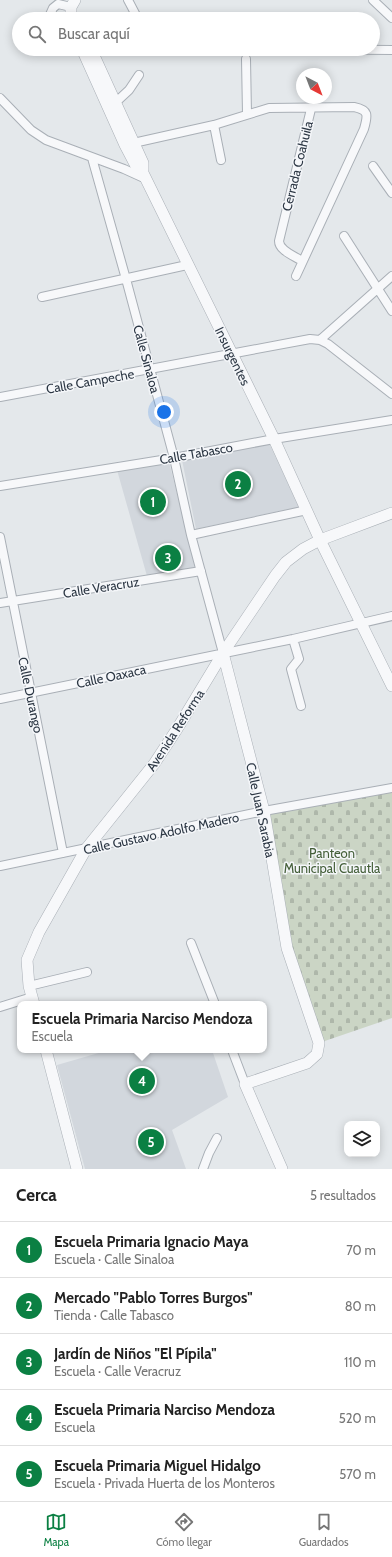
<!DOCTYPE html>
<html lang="es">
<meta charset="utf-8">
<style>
:root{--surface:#fff;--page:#f2f2f2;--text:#222;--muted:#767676;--line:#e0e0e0;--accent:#0b8043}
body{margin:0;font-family:Cabin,sans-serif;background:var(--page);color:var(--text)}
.controls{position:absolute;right:12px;bottom:12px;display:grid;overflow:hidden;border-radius:8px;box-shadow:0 2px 10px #0003}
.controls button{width:36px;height:36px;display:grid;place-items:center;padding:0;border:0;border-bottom:1px solid var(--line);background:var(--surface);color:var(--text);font:20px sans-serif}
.compass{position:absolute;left:296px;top:68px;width:36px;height:36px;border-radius:50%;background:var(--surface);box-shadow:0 2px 10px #0003;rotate:138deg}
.you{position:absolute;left:164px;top:412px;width:14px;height:14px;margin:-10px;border:3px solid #fff;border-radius:50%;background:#1a73e8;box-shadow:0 0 0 6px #1a73e833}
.badge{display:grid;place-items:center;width:26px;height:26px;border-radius:50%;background:var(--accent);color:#fff;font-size:13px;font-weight:700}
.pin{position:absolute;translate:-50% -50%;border:2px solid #fff;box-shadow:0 1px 4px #0006}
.popup{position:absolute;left:17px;top:1001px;width:250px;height:52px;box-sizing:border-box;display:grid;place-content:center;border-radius:8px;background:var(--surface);filter:drop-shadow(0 1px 3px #0005);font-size:13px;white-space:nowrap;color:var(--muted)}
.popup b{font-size:15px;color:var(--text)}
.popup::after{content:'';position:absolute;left:50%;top:100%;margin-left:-8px;border:8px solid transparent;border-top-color:var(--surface)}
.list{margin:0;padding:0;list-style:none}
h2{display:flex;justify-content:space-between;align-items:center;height:52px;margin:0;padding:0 16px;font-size:17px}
h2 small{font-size:13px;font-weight:400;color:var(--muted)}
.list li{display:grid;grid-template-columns:26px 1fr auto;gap:12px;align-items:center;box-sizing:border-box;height:56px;padding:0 16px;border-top:1px solid var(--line)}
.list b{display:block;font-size:15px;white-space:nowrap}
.list p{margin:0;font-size:13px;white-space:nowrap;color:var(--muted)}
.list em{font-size:13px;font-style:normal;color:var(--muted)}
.icon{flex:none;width:22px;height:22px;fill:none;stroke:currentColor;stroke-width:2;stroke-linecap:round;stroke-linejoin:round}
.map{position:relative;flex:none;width:392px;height:1169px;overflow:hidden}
.search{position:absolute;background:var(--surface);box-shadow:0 2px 10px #0003;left:12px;right:12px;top:12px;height:44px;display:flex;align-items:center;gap:10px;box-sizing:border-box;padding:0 14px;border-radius:22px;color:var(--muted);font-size:15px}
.sheet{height:332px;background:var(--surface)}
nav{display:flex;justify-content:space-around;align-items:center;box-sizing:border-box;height:56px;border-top:1px solid var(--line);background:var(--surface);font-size:11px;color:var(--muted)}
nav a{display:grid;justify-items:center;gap:2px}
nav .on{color:var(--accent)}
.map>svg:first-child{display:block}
.built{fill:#d2d7dd}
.cemetery{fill:url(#cemetery-stones)}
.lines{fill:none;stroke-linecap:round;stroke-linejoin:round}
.minor-casing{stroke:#a9afb6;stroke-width:10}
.tertiary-casing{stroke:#a9afb6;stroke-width:12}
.minor{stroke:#f7f8fa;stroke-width:8}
.tertiary{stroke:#f7f8fa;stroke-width:11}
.labels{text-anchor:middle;stroke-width:3;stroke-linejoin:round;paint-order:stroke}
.street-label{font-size:13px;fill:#2c3744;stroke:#f4f6f9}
.park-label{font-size:13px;fill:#445f39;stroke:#f4f6f9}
</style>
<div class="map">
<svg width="392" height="1169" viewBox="0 0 392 1169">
<defs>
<pattern id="cemetery-stones" width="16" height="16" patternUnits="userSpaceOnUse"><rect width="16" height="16" fill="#cbd5c5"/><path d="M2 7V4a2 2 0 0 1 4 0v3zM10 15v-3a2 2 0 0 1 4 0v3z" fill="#aeb7aa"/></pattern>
</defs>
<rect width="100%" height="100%" fill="#e4e8eb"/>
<path class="built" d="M269,443L299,507L196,529L182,460Z
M169,462L196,568L147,576L117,470Z
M109,1050H212L228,1097L172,1130L186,1169H85L57,1065Z"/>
<path class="cemetery" d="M392,788V1018L319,1043L287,948L264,811Z"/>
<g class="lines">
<defs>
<path id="minor" d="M128,0L138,19
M373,0L392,18
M48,19L53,8L58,4L71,7
M277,49L392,50
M246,59L247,114
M0,98L31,130L46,140L124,169L146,179
M115,103L129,90L139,75
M214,125L221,160
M129,144L214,125L269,108L354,107C369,110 368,115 364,129L296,276
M92,158L126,279L174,458L191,535L223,653
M373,166L392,193
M344,236L392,311
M302,261C295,256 279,251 279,241L311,109
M42,297L187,265
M320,340L392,276
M0,397L310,339L320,340L328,344L392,394
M0,486L174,458L274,439L392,420
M191,535L307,510
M0,537L63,853
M0,603L201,571
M293,639L299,659L291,669L301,706
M0,699L293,639L392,616
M0,866L264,811L392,788
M191,943L215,1004
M29,986L87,972
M0,1007L32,997
M232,1050L245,1084
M203,1169L209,1153L217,1138"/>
<path id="tertiary" d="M71,19V7L75,0
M82,49L125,145L136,166L143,173L274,439L320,540L392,686
M91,49L143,163V170
M223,653L264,811L287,948L319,1043L317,1054L307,1063L245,1084L282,1169
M34,1004L29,986L27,960L39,932L86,849L154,764L177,729L223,653L275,576L286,562L303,549L320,540L392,513
M46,1050L77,1169"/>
</defs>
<use href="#minor" class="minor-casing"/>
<use href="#tertiary" class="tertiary-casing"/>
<use href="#minor" class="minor"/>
<use href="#tertiary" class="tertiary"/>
</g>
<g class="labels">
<g class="street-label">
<text transform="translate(297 166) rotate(-76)" y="5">Cerrada Coahuila</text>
<text transform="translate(233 356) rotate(64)" y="5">Insurgentes</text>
<text transform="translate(147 359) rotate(75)" y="5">Calle Sinaloa</text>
<text transform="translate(90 381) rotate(-10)" y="5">Calle Campeche</text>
<text transform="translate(196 453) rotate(-10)" y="5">Calle Tabasco</text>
<text transform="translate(101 587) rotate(-9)" y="5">Calle Veracruz</text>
<text transform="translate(111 676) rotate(-12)" y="5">Calle Oaxaca</text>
<text transform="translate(31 695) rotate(78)" y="5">Calle Durango</text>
<text transform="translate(175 730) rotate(-57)" y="5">Avenida Reforma</text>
<text transform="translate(261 810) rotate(78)" y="5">Calle Juan Sarabia</text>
<text transform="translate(161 833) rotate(-12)" y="5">Calle Gustavo Adolfo Madero</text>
</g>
<g class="park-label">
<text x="332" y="858">Panteon<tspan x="332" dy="15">Municipal Cuautla</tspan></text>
</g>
</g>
</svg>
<div class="controls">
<button><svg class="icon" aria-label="layers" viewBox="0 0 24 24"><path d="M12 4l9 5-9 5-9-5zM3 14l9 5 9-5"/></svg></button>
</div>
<svg class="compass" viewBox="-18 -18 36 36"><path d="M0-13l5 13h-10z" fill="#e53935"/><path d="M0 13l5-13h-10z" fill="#767676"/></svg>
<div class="you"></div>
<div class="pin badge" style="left:153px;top:502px">1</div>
<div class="pin badge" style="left:238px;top:484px">2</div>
<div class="pin badge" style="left:168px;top:558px">3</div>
<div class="pin badge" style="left:142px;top:1081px">4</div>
<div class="popup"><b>Escuela Primaria Narciso Mendoza</b>Escuela</div>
<div class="pin badge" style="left:151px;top:1142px">5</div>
<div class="search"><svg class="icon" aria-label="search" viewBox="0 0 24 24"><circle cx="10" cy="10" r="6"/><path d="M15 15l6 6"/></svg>Buscar aquí</div>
</div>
<section class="sheet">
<h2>Cerca<small>5 resultados</small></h2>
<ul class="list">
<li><span class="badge">1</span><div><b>Escuela Primaria Ignacio Maya</b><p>Escuela · Calle Sinaloa</p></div><em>70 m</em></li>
<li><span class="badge">2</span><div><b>Mercado &quot;Pablo Torres Burgos&quot;</b><p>Tienda · Calle Tabasco</p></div><em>80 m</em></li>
<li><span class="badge">3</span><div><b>Jardín de Niños &quot;El Pípila&quot;</b><p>Escuela · Calle Veracruz</p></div><em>110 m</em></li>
<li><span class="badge">4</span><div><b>Escuela Primaria Narciso Mendoza</b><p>Escuela</p></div><em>520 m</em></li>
<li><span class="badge">5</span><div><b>Escuela Primaria Miguel Hidalgo</b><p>Escuela · Privada Huerta de los Monteros</p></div><em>570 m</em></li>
</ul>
</section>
<nav>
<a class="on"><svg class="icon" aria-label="map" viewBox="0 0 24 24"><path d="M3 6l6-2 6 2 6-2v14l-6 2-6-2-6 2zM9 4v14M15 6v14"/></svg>Mapa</a>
<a><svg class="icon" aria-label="directions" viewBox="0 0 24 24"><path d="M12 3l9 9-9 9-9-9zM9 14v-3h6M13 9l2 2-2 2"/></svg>Cómo llegar</a>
<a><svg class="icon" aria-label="saved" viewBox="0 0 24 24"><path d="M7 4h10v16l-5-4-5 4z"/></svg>Guardados</a>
</nav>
